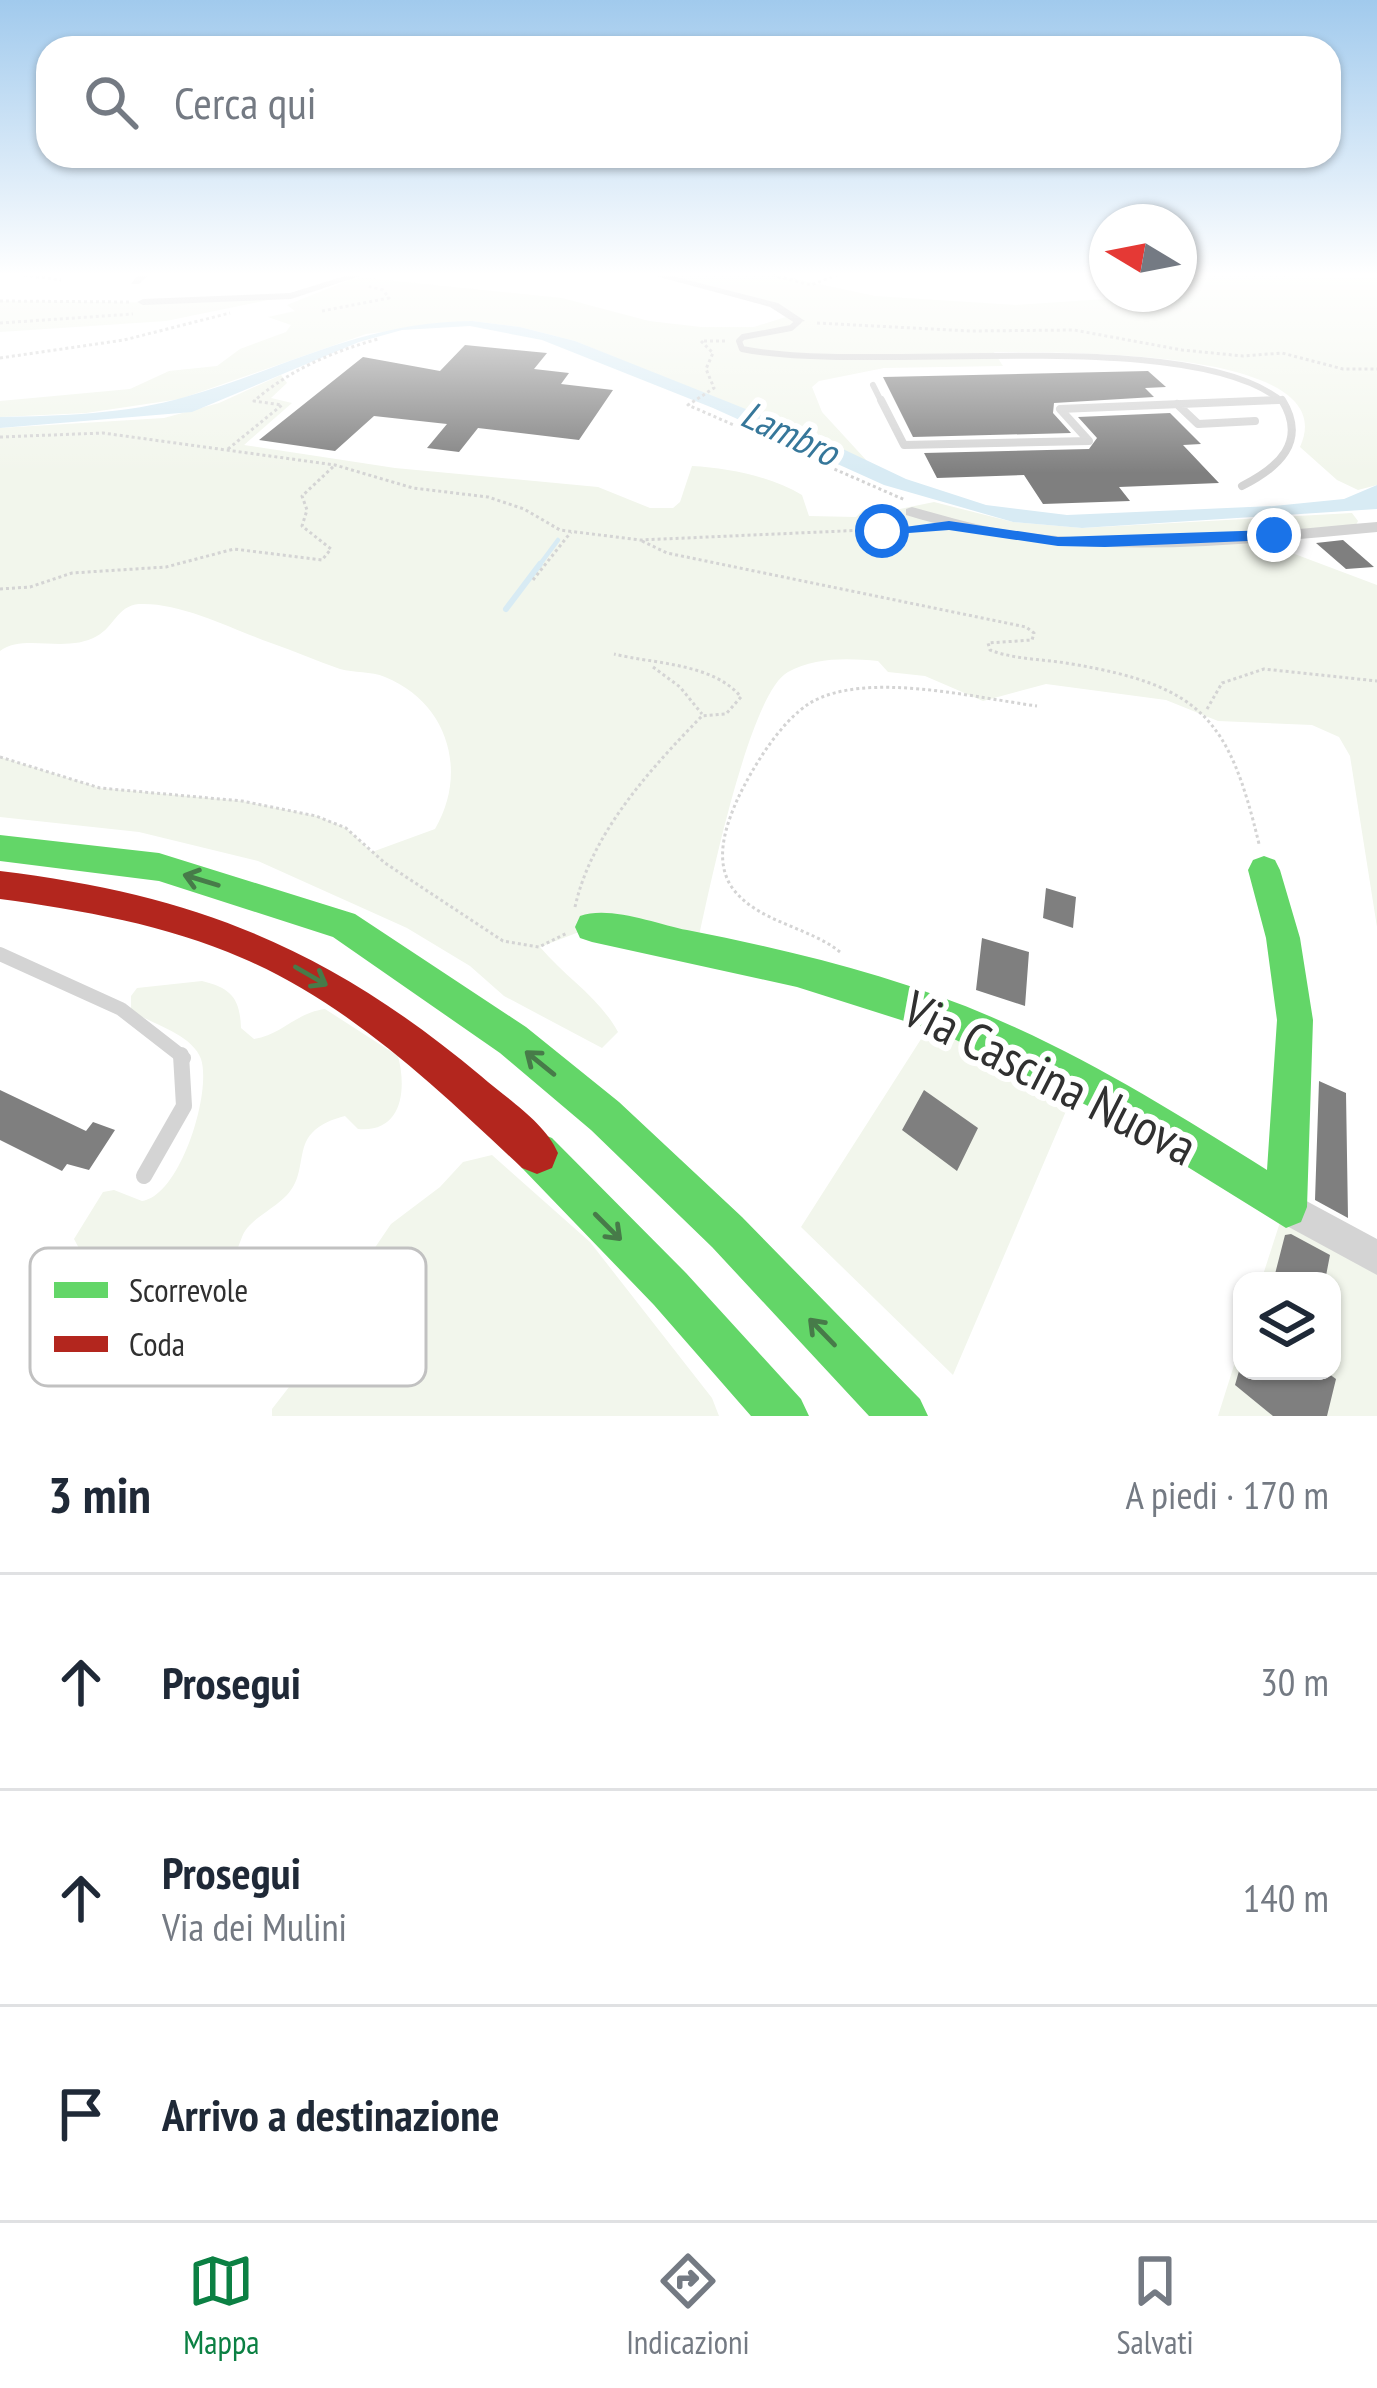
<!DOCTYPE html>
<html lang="it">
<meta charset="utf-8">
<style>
:root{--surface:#fff;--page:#f6f6f7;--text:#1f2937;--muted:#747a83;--line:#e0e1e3;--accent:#0b8043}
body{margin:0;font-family:"PT Sans Narrow",sans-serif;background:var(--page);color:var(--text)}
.controls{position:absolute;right:36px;bottom:36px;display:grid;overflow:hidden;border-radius:24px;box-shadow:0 3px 9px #0004}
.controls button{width:108px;height:108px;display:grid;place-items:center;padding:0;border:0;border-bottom:3px solid var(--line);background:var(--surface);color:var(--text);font:60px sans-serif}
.compass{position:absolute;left:1089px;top:204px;width:108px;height:108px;border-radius:50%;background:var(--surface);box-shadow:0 3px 9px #0004;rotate:280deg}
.stop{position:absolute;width:36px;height:36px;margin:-27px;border:9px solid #1a73e8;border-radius:50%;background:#fff}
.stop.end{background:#1a73e8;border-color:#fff;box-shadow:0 3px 12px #0008}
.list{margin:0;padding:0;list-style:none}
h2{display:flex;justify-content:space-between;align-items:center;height:156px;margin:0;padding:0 48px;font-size:51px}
h2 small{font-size:39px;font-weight:400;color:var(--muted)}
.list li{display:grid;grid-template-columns:78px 1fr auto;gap:36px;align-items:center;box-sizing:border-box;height:216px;padding:0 48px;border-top:3px solid var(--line)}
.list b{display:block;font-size:45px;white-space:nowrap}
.list p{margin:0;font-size:39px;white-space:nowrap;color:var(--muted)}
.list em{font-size:39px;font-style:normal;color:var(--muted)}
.icon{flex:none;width:66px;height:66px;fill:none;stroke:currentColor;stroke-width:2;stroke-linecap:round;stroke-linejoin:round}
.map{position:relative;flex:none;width:1377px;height:1416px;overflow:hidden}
.search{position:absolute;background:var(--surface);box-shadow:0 3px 9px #0004;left:36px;right:36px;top:36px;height:132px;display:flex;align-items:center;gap:30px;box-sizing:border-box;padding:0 42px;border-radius:36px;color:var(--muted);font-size:45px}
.sheet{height:804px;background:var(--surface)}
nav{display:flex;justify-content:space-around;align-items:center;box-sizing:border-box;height:168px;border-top:3px solid var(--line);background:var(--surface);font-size:33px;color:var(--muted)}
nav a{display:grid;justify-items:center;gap:6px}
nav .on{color:var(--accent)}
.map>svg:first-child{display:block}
.green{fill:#f2f6ec}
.water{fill:#d8ebf4}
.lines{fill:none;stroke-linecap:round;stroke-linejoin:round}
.stream-far1{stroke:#d8ebf4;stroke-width:4.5}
.stream{stroke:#d8ebf4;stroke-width:6}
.building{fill:#7f7f7f}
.path{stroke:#d4d4d4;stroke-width:3;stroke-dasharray:3 3;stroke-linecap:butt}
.lane-far3{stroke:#d4d4d4;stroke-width:6}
.lane-far2{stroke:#d4d4d4;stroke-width:8}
.lane-far1{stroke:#d4d4d4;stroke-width:14}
.lane{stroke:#d4d4d4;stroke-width:16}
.street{fill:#d4d4d4;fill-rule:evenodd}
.fast{fill:#63d668;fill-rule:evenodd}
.jam{fill:#b3261e;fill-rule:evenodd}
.oneway{stroke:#477b49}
.route{fill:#1a73e8}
.labels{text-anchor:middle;stroke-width:12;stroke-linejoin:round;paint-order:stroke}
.far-water-label{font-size:39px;font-style:italic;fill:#36779a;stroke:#fff}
.near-street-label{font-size:51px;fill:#303030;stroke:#fff}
.key{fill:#fff;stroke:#c1c1c1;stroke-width:3}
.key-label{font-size:33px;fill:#303030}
</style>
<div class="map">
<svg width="1377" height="1416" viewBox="0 0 1377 1416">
<rect width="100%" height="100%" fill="#fff"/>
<path class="green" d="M657,275H777L875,296L1016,305L1179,294V275L1377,277V485L1358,490L1337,480L1300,447C1347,345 1047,353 994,352L1003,366L884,368L819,381L812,387L822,412L867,461L575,341L520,327L472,321L366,334L180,399L86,413L0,417V401L130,389L169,371L217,366L240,349L286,332L291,325L268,317L295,311L287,305L352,279L367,278L562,298L649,321L701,327H754L789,316L774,305Z
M278,298L166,321L0,332V301L196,303Z
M281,375L287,383L271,398L292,403L244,445L395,468L598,487L650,508H673L680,502L692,466C728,468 770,476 802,495L809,516L856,517L863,510H895L934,502L1013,522L1082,528L1352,513L1358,521L1356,525L1275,539L1292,553L1377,585V927L1350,756L1339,737L1312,725L1218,721L1166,700L1046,684L983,701L925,676L888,672L878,661C849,658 814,657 788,672C749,693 709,892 698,941L592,927L540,947C566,978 599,997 618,1032L602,1048L504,996L470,966L407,928L258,861L139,832L0,817V757L100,788L242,801L316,816L346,828L372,852L435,829C468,773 449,703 385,677C371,671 354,673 340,669C317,661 294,651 271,643C232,629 181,602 139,604C117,606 114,627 97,636C66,654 24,633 0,651V428L164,418L219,403Z
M202,981C231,988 240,998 241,1028L254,1039C282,1035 295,1013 325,1009L398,1056C407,1090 402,1133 358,1129L345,1116C333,1119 320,1124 312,1133C299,1146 303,1169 294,1185C283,1207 250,1216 242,1237C219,1293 239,1320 160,1330C131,1353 131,1390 86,1378C81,1368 80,1310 86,1300C94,1287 104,1282 107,1267L82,1254L74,1239L103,1192L114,1190L142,1201C180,1196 212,1093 201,1059C192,1034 152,1024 131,1011V996L137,988Z
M930,1025L1075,1090L953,1375L801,1227Z
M492,1155L590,1242L712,1398L719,1416H272V1409L327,1338L340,1299L391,1224L440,1187L463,1162Z
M1282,1216L1377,1269V1416H1218L1242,1340V1371H1332V1281H1261Z"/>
<path class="water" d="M472,321L520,327L575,341L826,441L906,479L986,505L1067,515L1274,506L1344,499L1377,485V509L1082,528L1013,522L884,485L713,408L542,340L470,326L402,330L359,342L192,412L0,428V417C60,416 127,414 185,397C287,368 361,322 472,321Z"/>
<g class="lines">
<path class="stream-far1" d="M538,567L558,540"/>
<path class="stream" d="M506,609L540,564"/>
</g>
<path class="building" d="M465,345L547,353L534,369L569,373L561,384L613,390L579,440L478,428L459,452L427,448L447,424L374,416L335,451L259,440L363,357L440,371Z
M1148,371L1166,387L1145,388L1154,397L1054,403L1053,413L1071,433L913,437L883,377Z
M1170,413L1201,444L1183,445L1219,483L1119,487L1130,501L1043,504L1024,475L937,478L924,453L1089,449L1097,438L1078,417Z
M1343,540L1374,567L1346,569L1316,543Z
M1046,888L1076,897L1073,928L1043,918Z
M982,938L1029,952L1025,1006L976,990Z
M1319,1081L1346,1093L1348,1218L1315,1200Z
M0,1090L86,1131L93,1122L115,1130L89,1170L67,1164L62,1171L0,1140Z
M924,1090L978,1128L957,1171L902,1130Z
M1291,1234L1330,1255L1325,1281H1285L1275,1274L1285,1235Z
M1239,1371H1325L1336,1379L1327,1416H1273L1235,1385Z"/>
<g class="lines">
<path class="path" d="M24,275L61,280
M772,275L811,285L837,275
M0,301L129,302
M322,311L389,298L383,290L367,286
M0,323L133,314
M817,323L970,331L1074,330L1182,350L1243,356L1282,353L1343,369H1377
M725,341H701L713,353L706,369L714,388L688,405L905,500
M0,358L124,340L230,313
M0,437L103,433L335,465L413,488L488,497L524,509L560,530L640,540L911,528
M228,449L282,405L254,401C291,369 332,352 378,339
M642,541L667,553L1026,627L1034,633L1032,640L988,643L990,650C1016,660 1045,659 1072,664C1201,686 1229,718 1259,844
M533,580L571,532
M0,589L30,587L72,573L166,567L234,549L322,560L331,549L302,526L307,510L302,496L335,465
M653,667L680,687L702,714
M1207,709L1222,683L1264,669L1377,681
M0,757L100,788L242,801L316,816L346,828L385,863L503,941L539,947L567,933
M575,907C591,834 650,769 702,716L726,714L741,697C713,663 654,664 614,654
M840,952C808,926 755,922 731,886C714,859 726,825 738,798C753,767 780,722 810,703C865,670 976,698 1037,706"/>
<path class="lane-far3" d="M799,321L791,328L743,337L739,341L742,349C870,375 1191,323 1284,403
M873,385L882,403
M1213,403L1279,400"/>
<path class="lane-far2" d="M881,400L904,445L1089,441L1060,409L1279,400
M1177,404L1198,424L1255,421
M1242,486C1278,468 1308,442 1282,400"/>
<path class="lane-far1" d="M0,954L121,1009L184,1058"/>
<path class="lane" d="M144,1176L184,1106L181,1055"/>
<path class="street" d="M138,275H149L139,284H131Z
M348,275H363L291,299L143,305L137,302L143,299L290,293Z
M652,275H668L778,303L805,321L795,323L770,307Z
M912,507C948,517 982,527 1019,532C1137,548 1259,532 1377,522V532C1214,547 1066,564 906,515V509Z
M1286,1190L1377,1239V1275L1274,1219L1269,1207L1274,1195Z"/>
<path class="fast" d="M0,835L159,853L355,914L526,1027L619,1102L742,1217L920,1399L928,1416H869L712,1247L591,1130L500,1053L333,937L159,881L0,861Z
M1264,856L1275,860L1280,870L1300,938L1313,1020L1307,1207L1301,1222L1286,1228L1094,1109L942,1033L797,987L592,942L580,938L575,927L580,916C609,905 657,924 687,930C798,952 909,979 1012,1026C1101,1066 1184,1118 1267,1170L1277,1020L1266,938L1248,870L1253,860Z
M537,1132L552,1138L686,1273L801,1399L809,1416H751L654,1305L522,1168L516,1153L522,1138Z"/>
<path class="jam" d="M0,871C197,895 329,949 481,1076C506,1098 545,1122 558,1153L552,1168L537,1174L522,1168C438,1089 350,1004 242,958C167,925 81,910 0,899Z"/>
</g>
<defs><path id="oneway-shaft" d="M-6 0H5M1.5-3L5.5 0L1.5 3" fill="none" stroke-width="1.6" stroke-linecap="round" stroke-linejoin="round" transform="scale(3)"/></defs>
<g class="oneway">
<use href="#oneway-shaft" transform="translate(201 880) rotate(-163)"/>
<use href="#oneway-shaft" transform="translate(311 976) rotate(30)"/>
<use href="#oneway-shaft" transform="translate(540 1063) rotate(-141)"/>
<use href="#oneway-shaft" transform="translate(608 1227) rotate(45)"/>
<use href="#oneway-shaft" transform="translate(822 1332) rotate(-134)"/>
</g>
<linearGradient id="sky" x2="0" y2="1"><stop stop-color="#a1caed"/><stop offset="0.58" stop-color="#fff"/><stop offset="1" stop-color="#fff" stop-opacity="0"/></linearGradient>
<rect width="1377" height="473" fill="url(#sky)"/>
<path class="route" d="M949,521L1058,537L1274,530L1282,535L1274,540L1105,547L1058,546L949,530L882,535L875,531Z"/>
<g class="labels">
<g class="far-water-label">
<text transform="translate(790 433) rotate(25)" y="14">Lambro</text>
</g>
<g class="near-street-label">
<text transform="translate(1050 1078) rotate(27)" y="18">Via Cascina Nuova</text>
</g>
</g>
<rect x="30" y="1248" width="396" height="138" rx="18" class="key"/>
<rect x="54" y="1282" width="54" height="16" fill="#63d668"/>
<rect x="54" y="1336" width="54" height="16" fill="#b3261e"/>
<g class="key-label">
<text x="129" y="1302">Scorrevole</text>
<text x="129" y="1356">Coda</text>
</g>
</svg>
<div class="controls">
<button><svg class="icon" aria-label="layers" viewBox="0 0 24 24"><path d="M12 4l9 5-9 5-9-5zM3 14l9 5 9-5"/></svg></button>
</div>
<svg class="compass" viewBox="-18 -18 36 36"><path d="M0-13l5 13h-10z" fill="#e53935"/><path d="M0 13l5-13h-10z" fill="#747a83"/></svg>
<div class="stop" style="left:882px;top:531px"></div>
<div class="stop end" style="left:1274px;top:535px"></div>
<div class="search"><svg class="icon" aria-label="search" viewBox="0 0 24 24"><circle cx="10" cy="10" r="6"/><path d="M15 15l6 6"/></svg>Cerca qui</div>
</div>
<section class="sheet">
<h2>3 min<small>A piedi · 170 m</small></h2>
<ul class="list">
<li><svg class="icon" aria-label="ahead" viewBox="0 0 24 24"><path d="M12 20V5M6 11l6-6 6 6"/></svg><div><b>Prosegui</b></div><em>30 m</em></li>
<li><svg class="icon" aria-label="ahead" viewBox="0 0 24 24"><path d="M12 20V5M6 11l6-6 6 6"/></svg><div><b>Prosegui</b><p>Via dei Mulini</p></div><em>140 m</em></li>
<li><svg class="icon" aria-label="arrive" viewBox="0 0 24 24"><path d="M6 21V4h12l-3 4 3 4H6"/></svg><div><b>Arrivo a destinazione</b></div></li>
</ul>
</section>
<nav>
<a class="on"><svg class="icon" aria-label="map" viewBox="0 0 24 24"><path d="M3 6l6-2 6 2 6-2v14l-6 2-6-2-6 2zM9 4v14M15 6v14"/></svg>Mappa</a>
<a><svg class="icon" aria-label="directions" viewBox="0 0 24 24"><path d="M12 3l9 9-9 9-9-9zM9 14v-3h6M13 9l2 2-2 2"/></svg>Indicazioni</a>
<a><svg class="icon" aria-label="saved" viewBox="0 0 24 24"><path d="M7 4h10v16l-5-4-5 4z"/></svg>Salvati</a>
</nav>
